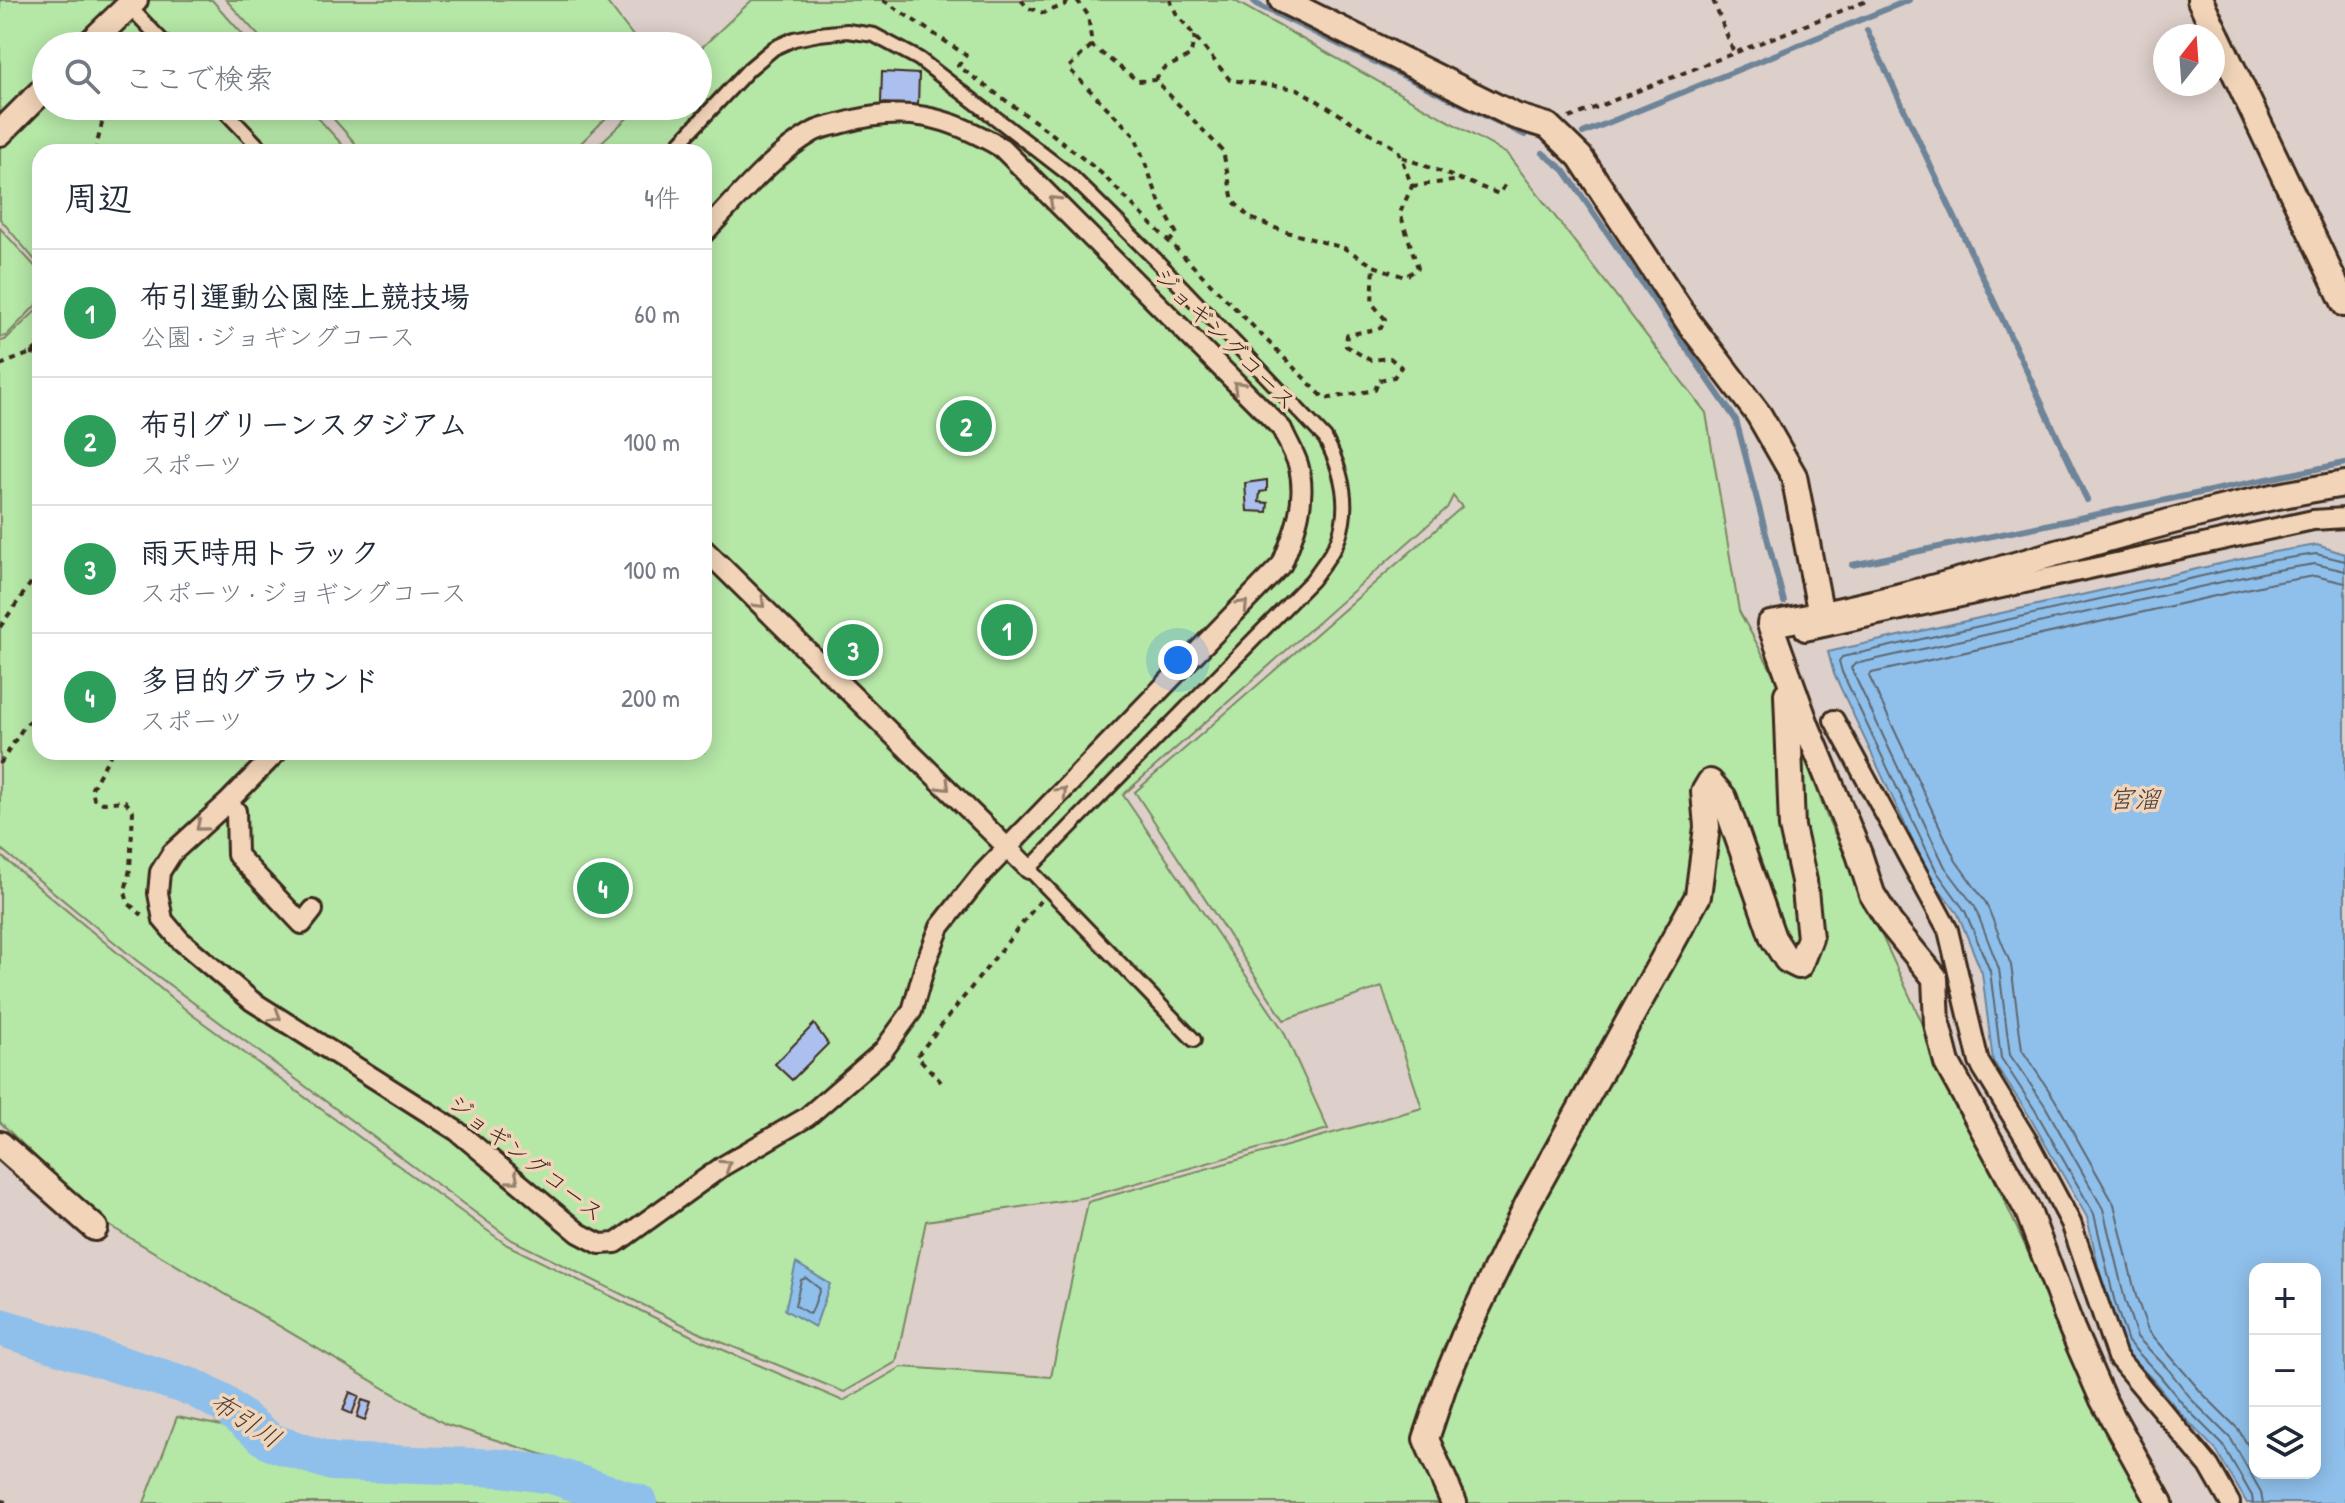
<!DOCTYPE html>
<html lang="ja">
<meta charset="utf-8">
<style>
:root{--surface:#fff;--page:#f2f2f3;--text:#1f2937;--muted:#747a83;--line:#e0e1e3;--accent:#7c3aed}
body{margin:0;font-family:"Patrick Hand","Klee One",sans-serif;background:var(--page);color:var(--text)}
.controls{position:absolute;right:24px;bottom:24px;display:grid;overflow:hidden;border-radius:16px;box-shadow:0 4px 20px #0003}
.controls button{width:72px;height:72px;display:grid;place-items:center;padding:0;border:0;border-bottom:2px solid var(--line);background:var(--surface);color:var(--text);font:40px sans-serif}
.compass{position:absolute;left:2153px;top:24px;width:72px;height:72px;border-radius:50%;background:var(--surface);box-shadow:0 4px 20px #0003;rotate:17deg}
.you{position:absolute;left:1178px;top:660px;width:28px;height:28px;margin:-20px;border:6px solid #fff;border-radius:50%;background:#1a73e8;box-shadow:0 0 0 12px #1a73e833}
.badge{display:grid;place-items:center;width:52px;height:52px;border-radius:50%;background:var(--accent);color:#fff;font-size:26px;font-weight:700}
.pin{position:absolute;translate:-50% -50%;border:4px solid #fff;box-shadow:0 2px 8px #0006}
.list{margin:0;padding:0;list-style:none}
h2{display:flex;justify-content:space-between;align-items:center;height:104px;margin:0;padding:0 32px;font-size:34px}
h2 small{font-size:26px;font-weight:400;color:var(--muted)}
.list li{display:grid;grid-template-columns:52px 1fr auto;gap:24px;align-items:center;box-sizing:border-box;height:128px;padding:0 32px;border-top:2px solid var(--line)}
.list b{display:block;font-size:30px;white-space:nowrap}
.list p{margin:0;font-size:26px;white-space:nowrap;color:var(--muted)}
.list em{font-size:26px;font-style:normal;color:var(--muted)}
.icon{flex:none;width:44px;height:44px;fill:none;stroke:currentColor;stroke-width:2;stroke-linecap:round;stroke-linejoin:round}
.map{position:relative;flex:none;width:2345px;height:1503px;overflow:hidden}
.search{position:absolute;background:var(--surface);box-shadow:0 4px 20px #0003;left:32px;top:32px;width:680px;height:88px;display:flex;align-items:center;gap:20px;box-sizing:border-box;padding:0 28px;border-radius:44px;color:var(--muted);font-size:30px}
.panel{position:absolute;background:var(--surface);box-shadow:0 4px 20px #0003;left:32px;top:144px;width:680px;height:616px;border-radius:24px}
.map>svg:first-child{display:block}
.green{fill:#b5e7a7;stroke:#788862;stroke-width:2}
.water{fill:#8fc0eb;stroke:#6d8499;stroke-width:2;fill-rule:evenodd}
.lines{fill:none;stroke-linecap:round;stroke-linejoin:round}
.shore{stroke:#5d6670;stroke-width:2}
.stream{stroke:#6d8499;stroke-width:6}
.river{stroke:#8fc0eb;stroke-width:38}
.building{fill:#acc0ef;stroke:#3b2a1e;stroke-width:2}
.service-casing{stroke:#3b2a1e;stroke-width:18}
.pedestrian-casing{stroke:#3b2a1e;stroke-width:24}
.minor-casing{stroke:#3b2a1e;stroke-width:30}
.path{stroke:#3b2a1e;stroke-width:4;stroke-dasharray:6 6;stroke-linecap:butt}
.service{stroke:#f2d5b9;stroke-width:12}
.pedestrian{stroke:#f2d5b9;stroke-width:18}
.minor{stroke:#f2d5b9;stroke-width:24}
.oneway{stroke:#96806c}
.labels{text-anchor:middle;stroke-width:7;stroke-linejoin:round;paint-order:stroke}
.street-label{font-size:24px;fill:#3b2a1e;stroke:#f2d5b9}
.water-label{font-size:26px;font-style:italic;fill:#48403d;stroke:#f2d5b9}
</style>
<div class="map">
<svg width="2345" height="1503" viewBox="0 0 2345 1503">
<rect width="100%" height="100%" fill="#ddcfc9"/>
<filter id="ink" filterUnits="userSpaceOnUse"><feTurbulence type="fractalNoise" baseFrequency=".0125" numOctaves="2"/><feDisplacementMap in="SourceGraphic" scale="16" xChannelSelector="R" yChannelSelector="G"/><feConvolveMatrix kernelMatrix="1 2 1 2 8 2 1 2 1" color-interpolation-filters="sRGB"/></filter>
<g filter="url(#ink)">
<path class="green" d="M0,0H212L253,46H46V106H307L349,152H40V266L0,219Z
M226,0H605L641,46H268Z
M752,0H1233L1507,154L1706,413L1739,611L1775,677L1827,817L2144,1503H144L177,1417L311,1444L557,1459L445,1424L100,1220L0,1122V855L191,1014L507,1245L700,1340L843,1401L902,1367L1051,1377L1088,1202L1422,1108L1382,987L1284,1020L1135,792L1462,507L1453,496L1447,508L1123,795L1283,1030L1328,1129L1087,1197L926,1221L896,1362L844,1392L704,1335L512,1240L136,960L0,848V341L5,340L40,307V752H704V152H591L640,106H698V51Z
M322,106H618L572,152H363Z
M0,228L40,272V301L6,336L0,337Z"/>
<path class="water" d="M2317,545L2345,554V1503H2247L2216,1450L2180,1413L2154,1381L2121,1347L2107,1305L2087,1217L2028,1114L1993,1061L1982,973L1958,914L1930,877L1834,674L1828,652L2268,553ZM2255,1269H2315V1473H2255Z
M796,1263L830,1284L815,1327L785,1310Z"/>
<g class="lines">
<path class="shore" d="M806,1278L820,1289L812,1311L809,1314L795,1305L801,1280Z
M2255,1457L2238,1429L2202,1393L2148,1330L2136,1296L2114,1204L2054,1098L2022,1050L2011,965L1986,903L1956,861L1869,676L1872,673L2273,583L2315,576L2345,583
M2253,1503L2252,1496L2223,1445L2186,1408L2160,1376L2128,1342L2115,1303L2094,1214L2035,1110L2001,1058L1990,971L1965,911L1937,872L1842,672L1839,661L1842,657L2269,561L2316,554L2345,561
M2263,1503L2261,1492L2231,1439L2193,1401L2168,1369L2137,1337L2125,1300L2103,1209L2044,1104L2010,1055L1999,969L1975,907L1945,867L1851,668L1855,664L2271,571L2315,564L2345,571"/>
<path class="stream" d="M1253,0L1256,4L1525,135
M1867,30L2087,500
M1583,133L1909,0
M1543,153L1564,170L1736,420L1784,602
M1852,565L2345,463"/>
<path class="river" d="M0,1327L194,1388L222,1403L271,1442L332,1462L502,1468L552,1475L638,1503"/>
</g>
<path class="building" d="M882,72L919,74L918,105L881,103Z
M1267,480V491L1260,492L1259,502L1268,503L1267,512L1247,511L1245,483Z
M814,1024L828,1044L792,1080L775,1064Z
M350,1392L359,1396L352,1414L343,1410Z
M362,1400L371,1403L365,1420L357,1417Z"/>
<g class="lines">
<defs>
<path id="service" d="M128,5L167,46
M220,106L264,152
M671,152L749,69L774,48L794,39L819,34L847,31L874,35L919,59L1071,176L1155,259L1325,438C1341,468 1351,503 1339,537C1334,552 1321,567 1312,580L1029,869L1194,1040"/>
<path id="pedestrian" d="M704,549L1029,869
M1805,631L2313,520L2345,518
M1834,720L1948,930L1979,1062L2028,1142L2071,1223L2117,1357L2209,1466L2230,1503
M277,752L227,803L172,853L160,872L158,893L163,920L180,940L252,1001L457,1131L579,1233L600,1244L616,1243L723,1166L807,1117L883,1051L912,1011L926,962L940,927L981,875L1282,564C1295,532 1308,499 1298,464C1294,452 1287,441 1282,429L1002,148C948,116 904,105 843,123C833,126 822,127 813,132C770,157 738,198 704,233
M227,803L236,811L237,855L302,924L313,910"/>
<path id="minor" d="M1282,0L1515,116L1548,126L1580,157L1689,323L1759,415L1794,476L1821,615
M2200,0L2345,304
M87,46L135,0
M0,133L46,87
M0,1144L95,1228
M1454,1503L1426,1439L1445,1382L1464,1336L1528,1203L1698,896L1707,827L1704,792L1710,782L1724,798L1773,938L1787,960L1799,966L1810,938L1804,881L1792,827L1787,694
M2160,1503L2103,1400L2072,1329L2028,1211L1947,1063L1937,1024L1935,978L1890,923L1872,894L1859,854L1807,727L1770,624C1965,591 2150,514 2345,484"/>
</defs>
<use href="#service" class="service-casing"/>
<use href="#pedestrian" class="pedestrian-casing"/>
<use href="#minor" class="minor-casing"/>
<path class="path" d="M883,0L966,55L958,66L1051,133L1101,173L1325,399L1375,390L1379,380L1394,377L1401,367L1390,358L1370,360L1346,346L1347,335L1381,328L1385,319L1372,303L1374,266
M1021,0L1028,8L1044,13L1064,5L1070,0
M1077,0L1088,15L1092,46L1138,81L1155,80L1223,151L1233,201L1250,218L1283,231L1344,248L1374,266L1405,277L1418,268L1400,213L1412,186L1398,150L1298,89L1230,80L1176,13L1170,0
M1713,0L1734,53
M1091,46L1068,68L1135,136L1160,203L1177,234L1169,242
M1155,80L1163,69L1190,56L1195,36
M1569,118L1869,0
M95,152L103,119L117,106
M1402,157L1499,194L1506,184
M1412,186L1461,180
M31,353L40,354
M0,365L31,353L40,345
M0,627L40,570
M112,752L92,788L94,799L103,803L125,801L133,811L130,869L125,892L128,903L142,915
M0,764L25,725L40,714
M941,1082L917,1056L1040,901
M0,1500L8,1503"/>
<use href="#service" class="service"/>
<use href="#pedestrian" class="pedestrian"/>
<use href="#minor" class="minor"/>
</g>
<defs><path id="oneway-chevron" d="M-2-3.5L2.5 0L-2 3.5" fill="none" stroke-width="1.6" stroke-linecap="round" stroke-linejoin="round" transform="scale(2)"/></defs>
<g class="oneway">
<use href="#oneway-chevron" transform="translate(1054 201) rotate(-135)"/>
<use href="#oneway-chevron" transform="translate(1238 386) rotate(-135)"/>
<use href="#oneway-chevron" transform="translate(760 603) rotate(45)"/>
<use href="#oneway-chevron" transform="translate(1243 605) rotate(-46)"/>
<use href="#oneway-chevron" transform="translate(945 786) rotate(45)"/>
<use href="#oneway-chevron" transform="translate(1062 792) rotate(-46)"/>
<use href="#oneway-chevron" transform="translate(201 826) rotate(140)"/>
<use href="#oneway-chevron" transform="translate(276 1016) rotate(32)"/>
<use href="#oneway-chevron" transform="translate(726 1165) rotate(-33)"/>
<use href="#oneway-chevron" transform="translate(514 1179) rotate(40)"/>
</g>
</g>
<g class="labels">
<g class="street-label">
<text transform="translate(1225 339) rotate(45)" y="8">ジョギングコース</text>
<text transform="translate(526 1158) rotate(38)" y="8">ジョギングコース</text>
</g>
<g class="water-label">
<text x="2134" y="808">宮溜</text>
<text transform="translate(246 1420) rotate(33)" y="9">布引川</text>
</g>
</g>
</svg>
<div class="controls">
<button>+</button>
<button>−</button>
<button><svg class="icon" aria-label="layers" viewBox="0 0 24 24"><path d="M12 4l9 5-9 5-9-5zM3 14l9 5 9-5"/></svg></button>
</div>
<svg class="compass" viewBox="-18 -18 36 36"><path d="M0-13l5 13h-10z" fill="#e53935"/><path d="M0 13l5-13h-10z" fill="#747a83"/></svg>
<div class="you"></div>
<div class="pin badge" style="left:1007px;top:630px;background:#2e9e5b">1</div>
<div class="pin badge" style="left:966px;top:426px;background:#2e9e5b">2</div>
<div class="pin badge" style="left:853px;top:650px;background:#2e9e5b">3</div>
<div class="pin badge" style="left:603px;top:888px;background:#2e9e5b">4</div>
<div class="search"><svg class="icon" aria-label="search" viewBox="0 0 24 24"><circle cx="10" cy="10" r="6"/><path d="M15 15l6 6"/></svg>ここで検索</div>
<section class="panel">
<h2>周辺<small>4件</small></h2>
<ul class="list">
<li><span class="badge" style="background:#2e9e5b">1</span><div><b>布引運動公園陸上競技場</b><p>公園 · ジョギングコース</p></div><em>60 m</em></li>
<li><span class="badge" style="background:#2e9e5b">2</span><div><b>布引グリーンスタジアム</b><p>スポーツ</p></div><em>100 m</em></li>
<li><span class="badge" style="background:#2e9e5b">3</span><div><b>雨天時用トラック</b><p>スポーツ · ジョギングコース</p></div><em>100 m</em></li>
<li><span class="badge" style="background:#2e9e5b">4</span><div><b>多目的グラウンド</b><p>スポーツ</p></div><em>200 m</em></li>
</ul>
</section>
</div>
